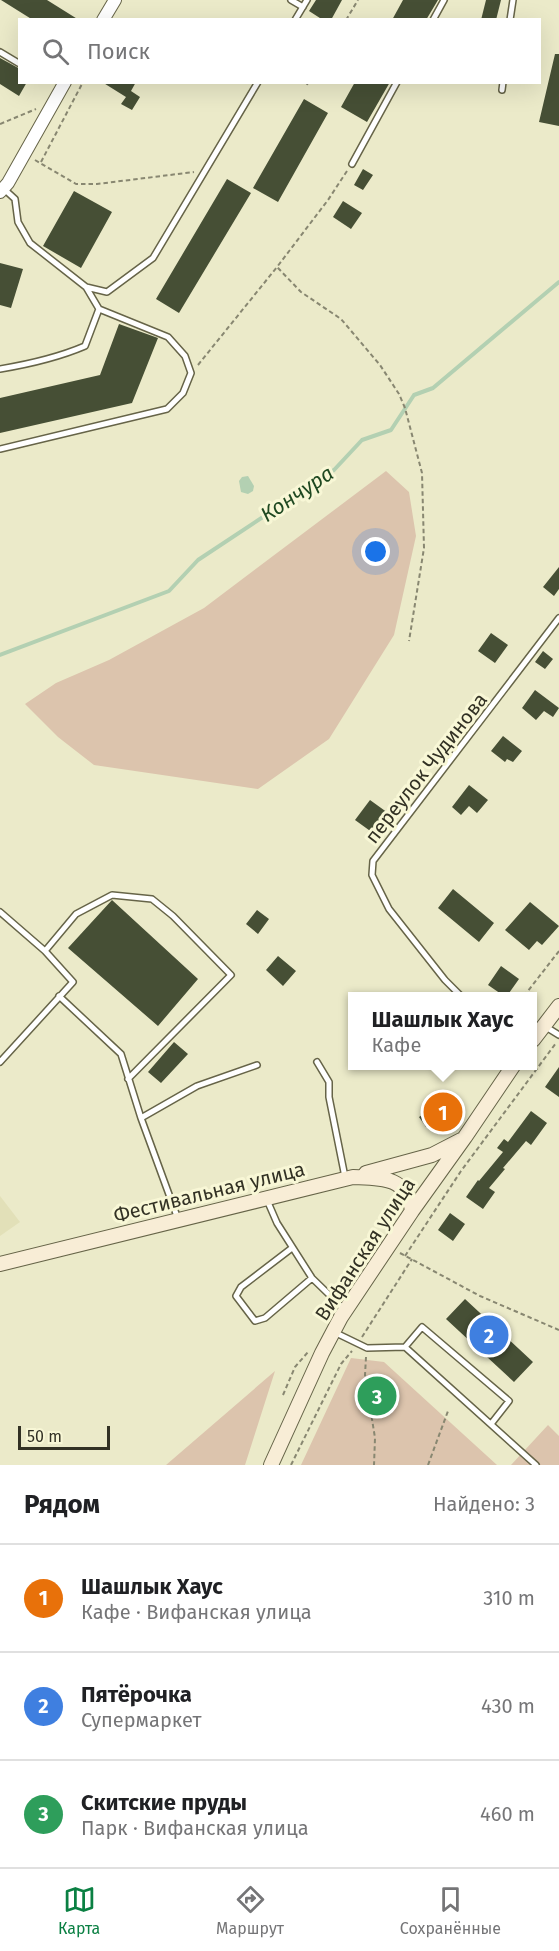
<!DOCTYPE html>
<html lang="ru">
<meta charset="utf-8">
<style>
:root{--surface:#fff;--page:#f6f6f6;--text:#202124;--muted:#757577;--line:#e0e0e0;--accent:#0b8043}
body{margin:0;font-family:"Fira Sans",sans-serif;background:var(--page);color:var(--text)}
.scale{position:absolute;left:18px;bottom:15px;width:92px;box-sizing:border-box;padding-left:6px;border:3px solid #323124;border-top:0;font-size:16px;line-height:21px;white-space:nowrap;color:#323124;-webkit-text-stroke:4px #f8f7d6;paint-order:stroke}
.you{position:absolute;left:376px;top:552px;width:21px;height:21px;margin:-15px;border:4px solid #fff;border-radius:50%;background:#1a73e8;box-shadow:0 0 0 9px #1a73e833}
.badge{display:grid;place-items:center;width:39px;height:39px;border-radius:50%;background:var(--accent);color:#fff;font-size:20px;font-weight:700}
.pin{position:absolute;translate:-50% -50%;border:3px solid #fff;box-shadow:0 2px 6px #0006}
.popup{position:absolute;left:348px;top:992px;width:189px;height:78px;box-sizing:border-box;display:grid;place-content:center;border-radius:0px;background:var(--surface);filter:drop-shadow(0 2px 4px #0005);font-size:20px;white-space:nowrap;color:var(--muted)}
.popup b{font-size:22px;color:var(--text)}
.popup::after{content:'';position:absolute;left:50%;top:100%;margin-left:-12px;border:12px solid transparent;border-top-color:var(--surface)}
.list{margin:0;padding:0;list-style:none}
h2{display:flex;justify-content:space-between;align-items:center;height:78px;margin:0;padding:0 24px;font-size:26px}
h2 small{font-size:20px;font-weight:400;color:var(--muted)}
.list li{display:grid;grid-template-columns:39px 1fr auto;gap:18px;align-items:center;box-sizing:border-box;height:108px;padding:0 24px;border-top:2px solid var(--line)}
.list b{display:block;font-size:22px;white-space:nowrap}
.list p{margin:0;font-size:20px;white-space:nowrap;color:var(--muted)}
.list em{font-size:20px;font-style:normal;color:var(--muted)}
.icon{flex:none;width:33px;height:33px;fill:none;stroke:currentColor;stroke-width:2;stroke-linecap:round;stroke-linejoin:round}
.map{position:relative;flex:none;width:559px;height:1465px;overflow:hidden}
.search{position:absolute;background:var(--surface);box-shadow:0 6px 24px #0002;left:18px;right:18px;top:18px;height:66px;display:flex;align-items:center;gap:15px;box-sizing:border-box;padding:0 21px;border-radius:0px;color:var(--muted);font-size:22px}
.sheet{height:402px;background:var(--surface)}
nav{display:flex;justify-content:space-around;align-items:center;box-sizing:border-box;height:84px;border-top:2px solid var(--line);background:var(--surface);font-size:16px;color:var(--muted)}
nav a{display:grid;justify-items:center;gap:3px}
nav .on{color:var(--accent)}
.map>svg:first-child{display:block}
.built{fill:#e2e0b8}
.green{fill:#dcc4ad}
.water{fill:#b3d0b2}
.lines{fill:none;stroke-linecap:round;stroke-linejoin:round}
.stream{stroke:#b3d0b2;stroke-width:4}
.building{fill:#464f35}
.service-casing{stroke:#666448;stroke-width:8}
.tertiary-casing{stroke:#666448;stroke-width:14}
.secondary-casing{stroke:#666448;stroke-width:16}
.path{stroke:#888771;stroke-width:2;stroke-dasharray:4.5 3;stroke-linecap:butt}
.service{stroke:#fff;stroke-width:5}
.tertiary{stroke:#fff;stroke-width:12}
.secondary{stroke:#f8edd6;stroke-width:14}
.labels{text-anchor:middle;stroke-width:6;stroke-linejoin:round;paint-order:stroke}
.street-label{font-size:20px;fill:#323124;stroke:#f8f7d6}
.water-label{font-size:21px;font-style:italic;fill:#1f4921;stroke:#f8f7d6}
</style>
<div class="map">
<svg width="559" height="1465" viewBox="0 0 559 1465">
<rect width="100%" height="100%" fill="#ebeac9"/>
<path class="built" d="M0,1196L20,1222L0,1236Z"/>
<path class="green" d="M386,471L409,492L416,536L394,635L329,739L258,789L94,765L58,737L25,704L56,683L109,660L204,608Z
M351,1358L384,1362L497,1465H301Z
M275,1371L245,1465H166Z
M548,1425L559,1436V1465H511Z"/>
<path class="water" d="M248,476L254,486L253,491L248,494L241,492L239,481L242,477Z"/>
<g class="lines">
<path class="stream" d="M0,655L169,591L198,560L334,470L362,440L391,430L414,395L433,388L559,282"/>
</g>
<path class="building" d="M1,0H47L79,20H33Z
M316,0H342L331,20H323L309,11Z
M403,0H438L426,20H392Z
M486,0H501L496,20H481Z
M555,54H559V126L539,122Z
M0,58L20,69V82H27L19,96L0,84Z
M102,82H136L131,91L140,97L132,110L121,104L126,97Z
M355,82H390L367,122L341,107Z
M304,99L328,113L278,202L253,188Z
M363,169L373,175L363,190L354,185Z
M227,179L251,193L179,313L156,299Z
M74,191L112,212L81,268L43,246Z
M343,201L362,213L351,229L333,217Z
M0,263L23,269L11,308L0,305Z
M119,324L158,338L132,403L0,433V398L100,375Z
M559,567V589L554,596L543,587Z
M491,633L508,645L495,663L478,651Z
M543,651L553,659L545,669L535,662Z
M535,690L559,708L553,717L544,711L536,720L522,708Z
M503,736L522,751L513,762L507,759L505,762L491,751Z
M469,785L488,800L477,813L469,806L461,815L452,807Z
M370,800L388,813L373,833L355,820Z
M453,889L494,923L479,942L438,908Z
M112,900L198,979L158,1026L68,948Z
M530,902L559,926L542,945L537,941L529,950L505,930Z
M257,910L269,919L258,934L246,924Z
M278,956L296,971L283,986L266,970Z
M501,966L519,979L507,996H504L488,985Z
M174,1042L188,1054L161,1083L148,1072Z
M559,1067V1097L545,1087Z
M531,1111L547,1123L531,1145L526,1141L503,1168L505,1169L489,1188L495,1192L483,1209L466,1197L478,1180L479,1181L503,1152L497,1148L504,1139L508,1142Z
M427,1112L434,1121L426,1127L419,1117Z
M450,1213L465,1224L453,1241L438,1230Z
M465,1299L533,1362L514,1382L446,1319Z"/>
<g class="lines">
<defs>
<path id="service" d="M291,0L303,7
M295,20L307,0
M433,20L444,0
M510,20L513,0
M0,52L20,64
M502,90L503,82
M352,164L397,82
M4,189L15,199L18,222L30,243L86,287L107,292L153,258L258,82
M0,369C30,364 57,358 85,346L99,309L86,287
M0,449L167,409L183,393L191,373L185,356L168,337L99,309
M0,912L45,951L73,982L0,1062
M45,951L76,914L112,895L152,899L173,916L231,975L128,1079
M59,996L121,1054L141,1118
M461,996L445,980L389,909L372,875L373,861L559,618
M546,1027L559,1035
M317,1062L329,1082V1097L345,1177
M267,1200L277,1223L312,1278L345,1310
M178,1219L141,1118L197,1086L257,1065
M292,1248L241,1287L236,1296L255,1321L265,1318L312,1278
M334,1332L367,1348L405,1347L536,1465
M405,1347L422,1327L509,1401L491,1424"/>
<path id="tertiary" d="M103,20L115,0
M0,192L8,183L65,82"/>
<path id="secondary" d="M533,1040L559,1006
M366,1173L432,1155L461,1140
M0,1264L353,1177C381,1178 407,1176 412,1211
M271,1465L322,1353L341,1317L412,1211L465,1137L513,1066"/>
</defs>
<use href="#service" class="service-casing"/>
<use href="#tertiary" class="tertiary-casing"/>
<use href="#secondary" class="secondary-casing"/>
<path class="path" d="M346,20L358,0
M307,85L308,82
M0,124L36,109
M35,160L76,184H97L194,172
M41,162L83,82
M347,171L328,200L277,267L301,292L341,319L380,365L399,394L405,408L422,473L424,548L409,641
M198,365L277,267
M524,996L559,951
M400,1253L480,1296L559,1330
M405,1256L461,1171L556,1043
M362,1337L412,1259
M366,1357L365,1375L375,1438L374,1465
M283,1395L295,1367L308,1352
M291,1465L341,1364L352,1351
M428,1465L448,1411"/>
<use href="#service" class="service"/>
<use href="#tertiary" class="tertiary"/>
<use href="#secondary" class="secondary"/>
</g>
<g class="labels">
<g class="street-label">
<text transform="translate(426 768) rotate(-52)" y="7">переулок Чудинова</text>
<text transform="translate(209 1192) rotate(-14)" y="7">Фестивальная улица</text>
<text transform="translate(365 1249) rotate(-57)" y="7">Вифанская улица</text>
</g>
<g class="water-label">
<text transform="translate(297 494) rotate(-34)" y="7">Кончура</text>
</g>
</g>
</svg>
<div class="scale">50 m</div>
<div class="you"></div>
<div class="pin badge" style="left:443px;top:1112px;background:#e8710a">1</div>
<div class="popup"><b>Шашлык Хаус</b>Кафе</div>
<div class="pin badge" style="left:489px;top:1335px;background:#3f7fe0">2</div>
<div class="pin badge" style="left:377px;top:1396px;background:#2e9e5b">3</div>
<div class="search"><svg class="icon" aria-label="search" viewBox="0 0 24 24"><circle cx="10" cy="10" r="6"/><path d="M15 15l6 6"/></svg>Поиск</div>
</div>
<section class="sheet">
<h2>Рядом<small>Найдено: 3</small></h2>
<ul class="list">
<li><span class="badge" style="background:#e8710a">1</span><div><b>Шашлык Хаус</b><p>Кафе · Вифанская улица</p></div><em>310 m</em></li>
<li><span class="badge" style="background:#3f7fe0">2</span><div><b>Пятёрочка</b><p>Супермаркет</p></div><em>430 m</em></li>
<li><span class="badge" style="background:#2e9e5b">3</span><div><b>Скитские пруды</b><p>Парк · Вифанская улица</p></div><em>460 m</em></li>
</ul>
</section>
<nav>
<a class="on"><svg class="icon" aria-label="map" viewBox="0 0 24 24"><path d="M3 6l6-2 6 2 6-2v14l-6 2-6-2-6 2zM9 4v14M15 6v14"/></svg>Карта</a>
<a><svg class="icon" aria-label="directions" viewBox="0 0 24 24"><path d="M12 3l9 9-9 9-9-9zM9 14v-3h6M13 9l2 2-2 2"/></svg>Маршрут</a>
<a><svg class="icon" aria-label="saved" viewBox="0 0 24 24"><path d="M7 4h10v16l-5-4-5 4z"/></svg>Сохранённые</a>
</nav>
